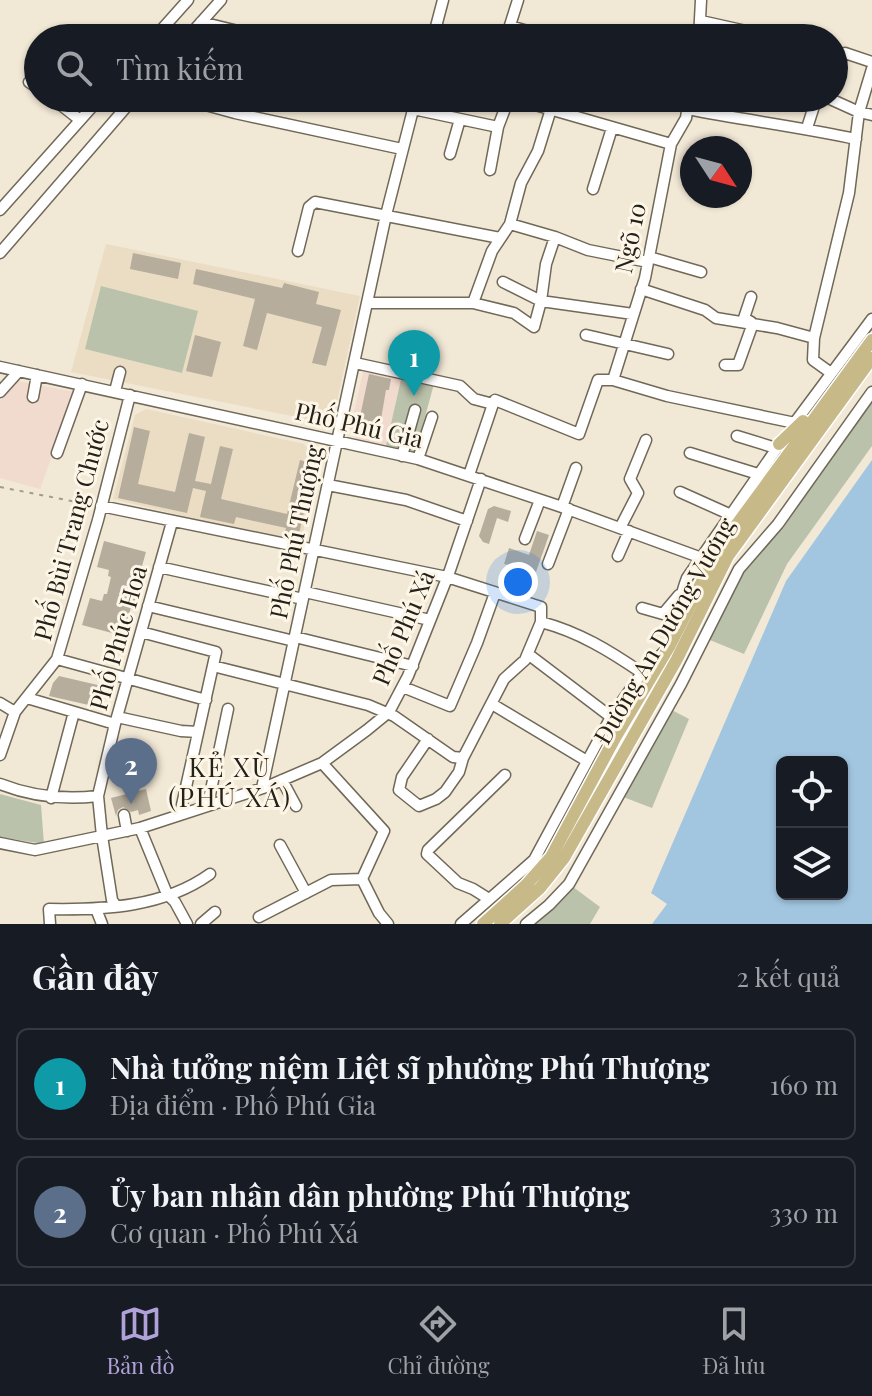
<!DOCTYPE html>
<html lang="vi">
<meta charset="utf-8">
<style>
:root{--surface:#171b24;--page:#20242c;--text:#f1f3f6;--muted:#9ea1a6;--line:#363941;--accent:#b1a1d9}
body{margin:0;font-family:"Playfair Display",serif;background:var(--page);color:var(--text)}
.controls{position:absolute;right:24px;bottom:24px;display:grid;overflow:hidden;border-radius:12px;box-shadow:0 2px 6px #0004}
.controls button{width:72px;height:72px;display:grid;place-items:center;padding:0;border:0;border-bottom:2px solid var(--line);background:var(--surface);color:var(--text);font:40px sans-serif}
.compass{position:absolute;left:680px;top:136px;width:72px;height:72px;border-radius:50%;background:var(--surface);box-shadow:0 2px 6px #0004;rotate:126deg}
.you{position:absolute;left:518px;top:582px;width:28px;height:28px;margin:-20px;border:6px solid #fff;border-radius:50%;background:#1a73e8;box-shadow:0 0 0 12px #1a73e833}
.badge{display:grid;place-items:center;width:52px;height:52px;border-radius:50%;background:var(--accent);color:#fff;font-size:26px;font-weight:700}
.pin{position:absolute;translate:-50% -66px;filter:drop-shadow(0 2px 4px #0008)}
.pin::after{content:'';position:absolute;top:42px;width:28px;height:24px;background:inherit;clip-path:polygon(0 0,100% 0,50% 100%)}
.list{margin:0;padding:0;list-style:none}
h2{display:flex;justify-content:space-between;align-items:center;height:104px;margin:0;padding:0 32px;font-size:34px}
h2 small{font-size:26px;font-weight:400;color:var(--muted)}
.list li{display:grid;grid-template-columns:52px 1fr auto;gap:24px;align-items:center;box-sizing:border-box;height:112px;margin:0 16px 16px;padding:0 16px;border:2px solid var(--line);border-radius:12px}
.list b{display:block;font-size:30px;white-space:nowrap}
.list p{margin:0;font-size:26px;white-space:nowrap;color:var(--muted)}
.list em{font-size:26px;font-style:normal;color:var(--muted)}
.icon{flex:none;width:44px;height:44px;fill:none;stroke:currentColor;stroke-width:2;stroke-linecap:round;stroke-linejoin:round}
.map{position:relative;flex:none;width:872px;height:924px;overflow:hidden}
.search{position:absolute;background:var(--surface);box-shadow:0 2px 6px #0004;left:24px;right:24px;top:24px;height:88px;display:flex;align-items:center;gap:20px;box-sizing:border-box;padding:0 28px;border-radius:44px;color:var(--muted);font-size:30px}
.sheet{height:360px;background:var(--surface)}
nav{display:flex;justify-content:space-around;align-items:center;box-sizing:border-box;height:112px;border-top:2px solid var(--line);background:var(--surface);font-size:22px;color:var(--muted)}
nav a{display:grid;justify-items:center;gap:4px}
nav .on{color:var(--accent)}
.map>svg:first-child{display:block}
.commercial{fill:#f1dace}
.built{fill:#eaddc4}
.green{fill:#bac2ab}
.water{fill:#a3c6e0;fill-rule:evenodd}
.building{fill:#b6ad9c}
.lines{fill:none;stroke-linecap:round;stroke-linejoin:round}
.minor-casing{stroke:#706858;stroke-width:13}
.major-casing{stroke:#fff;stroke-width:15}
.path{stroke:#a29b8d;stroke-width:2;stroke-dasharray:4 6;stroke-linecap:butt}
.minor{stroke:#fff;stroke-width:10}
.major{stroke:#c8b989;stroke-width:12}
.labels{text-anchor:middle;stroke-width:6;stroke-linejoin:round;paint-order:stroke}
.street-label{font-size:24px;fill:#24211a;stroke:#fdf6e7}
.neighbourhood-label{font-size:26px;letter-spacing:2px;fill:#24211a;stroke:#fdf6e7}
</style>
<div class="map">
<svg width="872" height="924" viewBox="0 0 872 924">
<rect width="100%" height="100%" fill="#f2e8d6"/>
<path class="commercial" d="M364,368L402,375L386,446L356,439L350,429Z
M17,381L75,392L40,489L0,478V401Z"/>
<path class="built" d="M106,244L360,296L332,424L71,372Z
M146,409L304,444L319,466L300,544L113,499L135,415Z"/>
<path class="green" d="M101,286L198,311L182,373L85,349Z
M402,375L434,384L415,453L386,446Z
M872,394V446L787,564L744,654L705,638L739,569Z
M668,708L689,719L652,808L618,795Z
M0,794L41,805L44,844L0,837Z
M569,884L600,907L590,924H527Z"/>
<path class="water" d="M872,460V924H652L667,904L651,893L786,581ZM782,762H842V894H782Z"/>
<path class="building" d="M133,253L181,263L178,279L130,269Z
M196,269L282,288L284,283L319,292L316,304L341,310L326,366L312,363L322,327L267,313L257,350L243,346L255,299L193,284Z
M195,335L221,342L212,377L186,371Z
M369,374L391,379L389,390H386L379,431L358,426Z
M134,427L150,431L138,484L175,492L189,433L205,437L195,481L211,484L220,446L233,449L221,499L287,514L300,460L315,464L298,538L284,535L286,528L236,517L234,524L200,517L206,491L193,488L187,513L118,498Z
M494,506L511,511L508,522L497,518L489,544L483,542L479,536L488,509Z
M537,531L549,535L536,572L523,567L516,586L502,581L508,565L504,564L509,548L529,555Z
M104,541L146,552L138,580L143,581L136,609L131,607L123,636L82,625L90,598L102,601L104,594H107L111,577L108,576L109,570L97,567Z
M59,676L102,686L101,689L106,690L102,708L49,696L53,683Z
M146,789L151,811L139,815L138,810L131,812L123,807L118,810L116,816L111,798Z"/>
<g class="lines">
<defs>
<path id="minor" d="M701,21L755,33
M201,22L266,38
M510,26L545,36
M154,38L188,0
M187,38L221,0
M433,38L443,0
M506,38L518,0
M699,38L701,0
M834,70L839,57L845,53L872,62
M29,82L38,88
M52,98L80,120
M180,98L235,113L402,149
M511,98L671,144
M631,98L688,106
M828,98L859,112L872,115
M413,109L498,127
M688,109C744,120 800,127 856,139
M807,128L814,106
M450,154L460,119
M490,170L498,127L509,98
M593,189L612,128
M0,210L100,98
M510,224L555,237L588,250L648,262
M298,251L309,207L315,202L500,238
M0,253L134,98
M649,257L701,272
M503,282L541,301L546,264L555,237
M641,289L705,310L716,318L777,328L814,338
M367,303H473L514,313L534,327L541,301L633,314
M473,303L492,251L510,224L521,183L538,151L551,109
M750,325L751,322L744,318L751,297
M586,335L668,354
M355,363L460,386L474,399L493,404L495,400L579,434L598,380H613L667,396L795,423
M725,365H738L752,326
M0,367L418,459L562,507L699,557
M831,373L813,360L814,338L849,193L859,112L872,69
M613,380L645,278L671,144L686,118L689,98
M115,391L120,372
M0,392L19,371
M33,397L37,375
M793,425L872,319
M737,436L776,448
M57,453L82,384
M690,453L758,474
M402,456L415,410
M418,459L432,417
M469,475L493,404
M328,485L406,500L467,521
M680,492L729,514
M101,506L447,577L541,607V622L525,660L504,679L463,758L459,772L445,792L436,799L419,806L399,790L402,777L428,739
M562,507L576,468
M620,528L638,493L630,479L646,440
M525,539L540,500
M618,556L629,531
M548,564L569,509
M159,567L303,599
M305,592L430,620
M148,606L294,641
M642,608L663,614L679,595
M541,622C579,632 610,651 642,673
M681,624C678,607 681,594 687,578L784,438
M141,632L216,652L180,814
M295,637L413,666
M528,654L611,717
M57,659L206,700
M213,666L368,705L394,716L453,757L463,758
M403,687L450,706L477,643L495,593
M27,698L115,724
M0,703L15,712
M492,704L587,761
M117,717L181,731L198,732
M0,755L15,712L57,659L98,520L130,395
M322,763L384,831L362,879L379,913L388,924
M282,780L296,806
M0,784C33,797 64,800 98,796
M262,788L386,215L416,98
M51,798L74,712
M208,804L228,709
M124,815L127,831
M140,828L167,894L175,902L187,924
M0,843L35,850L140,828L266,787L322,763L367,730L389,712L408,676L449,573L481,479
M280,845L306,893
M489,899L473,889L458,883L427,854L428,850L505,775
M116,906L112,900L102,836L98,796L115,724L172,522
M96,909L102,924
M259,917L331,880L362,879
M50,924L49,909C105,910 164,907 210,874
M201,924L215,912
M461,924L534,860L611,717L642,673L665,651
M526,924L549,905L569,884L681,684L739,569L778,524L872,392"/>
<path id="major" d="M779,444L803,421
M483,924L526,885L551,857L615,738L669,647L718,550L872,340
M500,924L540,888L564,858L677,659L728,556L872,358"/>
</defs>
<use href="#minor" class="minor-casing"/>
<use href="#major" class="major-casing"/>
<path class="path" d="M0,487L92,505"/>
<use href="#minor" class="minor"/>
<use href="#major" class="major"/>
</g>
<g class="labels">
<g class="street-label">
<text transform="translate(631 238) rotate(-78)" y="8">Ngõ 10</text>
<text transform="translate(359 426) rotate(13)" y="8">Phố Phú Gia</text>
<text transform="translate(72 530) rotate(-75)" y="8">Phố Bùi Trang Chước</text>
<text transform="translate(297 532) rotate(-78)" y="8">Phố Phú Thượng</text>
<text transform="translate(404 628) rotate(-67)" y="8">Phố Phú Xá</text>
<text transform="translate(665 631) rotate(-60)" y="8">Đường An Dương Vương</text>
<text transform="translate(119 638) rotate(-74)" y="8">Phố Phúc Hoa</text>
</g>
<g class="neighbourhood-label">
<text x="230" y="777">KẺ XÙ<tspan x="230" dy="30">(PHÚ XÁ)</tspan></text>
</g>
</g>
</svg>
<div class="controls">
<button><svg class="icon" aria-label="locate" viewBox="0 0 24 24"><circle cx="12" cy="12" r="6"/><path d="M12 2v4M12 18v4M2 12h4M18 12h4"/></svg></button>
<button><svg class="icon" aria-label="layers" viewBox="0 0 24 24"><path d="M12 4l9 5-9 5-9-5zM3 14l9 5 9-5"/></svg></button>
</div>
<svg class="compass" viewBox="-18 -18 36 36"><path d="M0-13l5 13h-10z" fill="#e53935"/><path d="M0 13l5-13h-10z" fill="#9ea1a6"/></svg>
<div class="you"></div>
<div class="pin badge" style="left:414px;top:396px;background:#0f9aa8">1</div>
<div class="pin badge" style="left:131px;top:804px;background:#5c6f8a">2</div>
<div class="search"><svg class="icon" aria-label="search" viewBox="0 0 24 24"><circle cx="10" cy="10" r="6"/><path d="M15 15l6 6"/></svg>Tìm kiếm</div>
</div>
<section class="sheet">
<h2>Gần đây<small>2 kết quả</small></h2>
<ul class="list">
<li><span class="badge" style="background:#0f9aa8">1</span><div><b>Nhà tưởng niệm Liệt sĩ phường Phú Thượng</b><p>Địa điểm · Phố Phú Gia</p></div><em>160 m</em></li>
<li><span class="badge" style="background:#5c6f8a">2</span><div><b>Ủy ban nhân dân phường Phú Thượng</b><p>Cơ quan · Phố Phú Xá</p></div><em>330 m</em></li>
</ul>
</section>
<nav>
<a class="on"><svg class="icon" aria-label="map" viewBox="0 0 24 24"><path d="M3 6l6-2 6 2 6-2v14l-6 2-6-2-6 2zM9 4v14M15 6v14"/></svg>Bản đồ</a>
<a><svg class="icon" aria-label="directions" viewBox="0 0 24 24"><path d="M12 3l9 9-9 9-9-9zM9 14v-3h6M13 9l2 2-2 2"/></svg>Chỉ đường</a>
<a><svg class="icon" aria-label="saved" viewBox="0 0 24 24"><path d="M7 4h10v16l-5-4-5 4z"/></svg>Đã lưu</a>
</nav>
